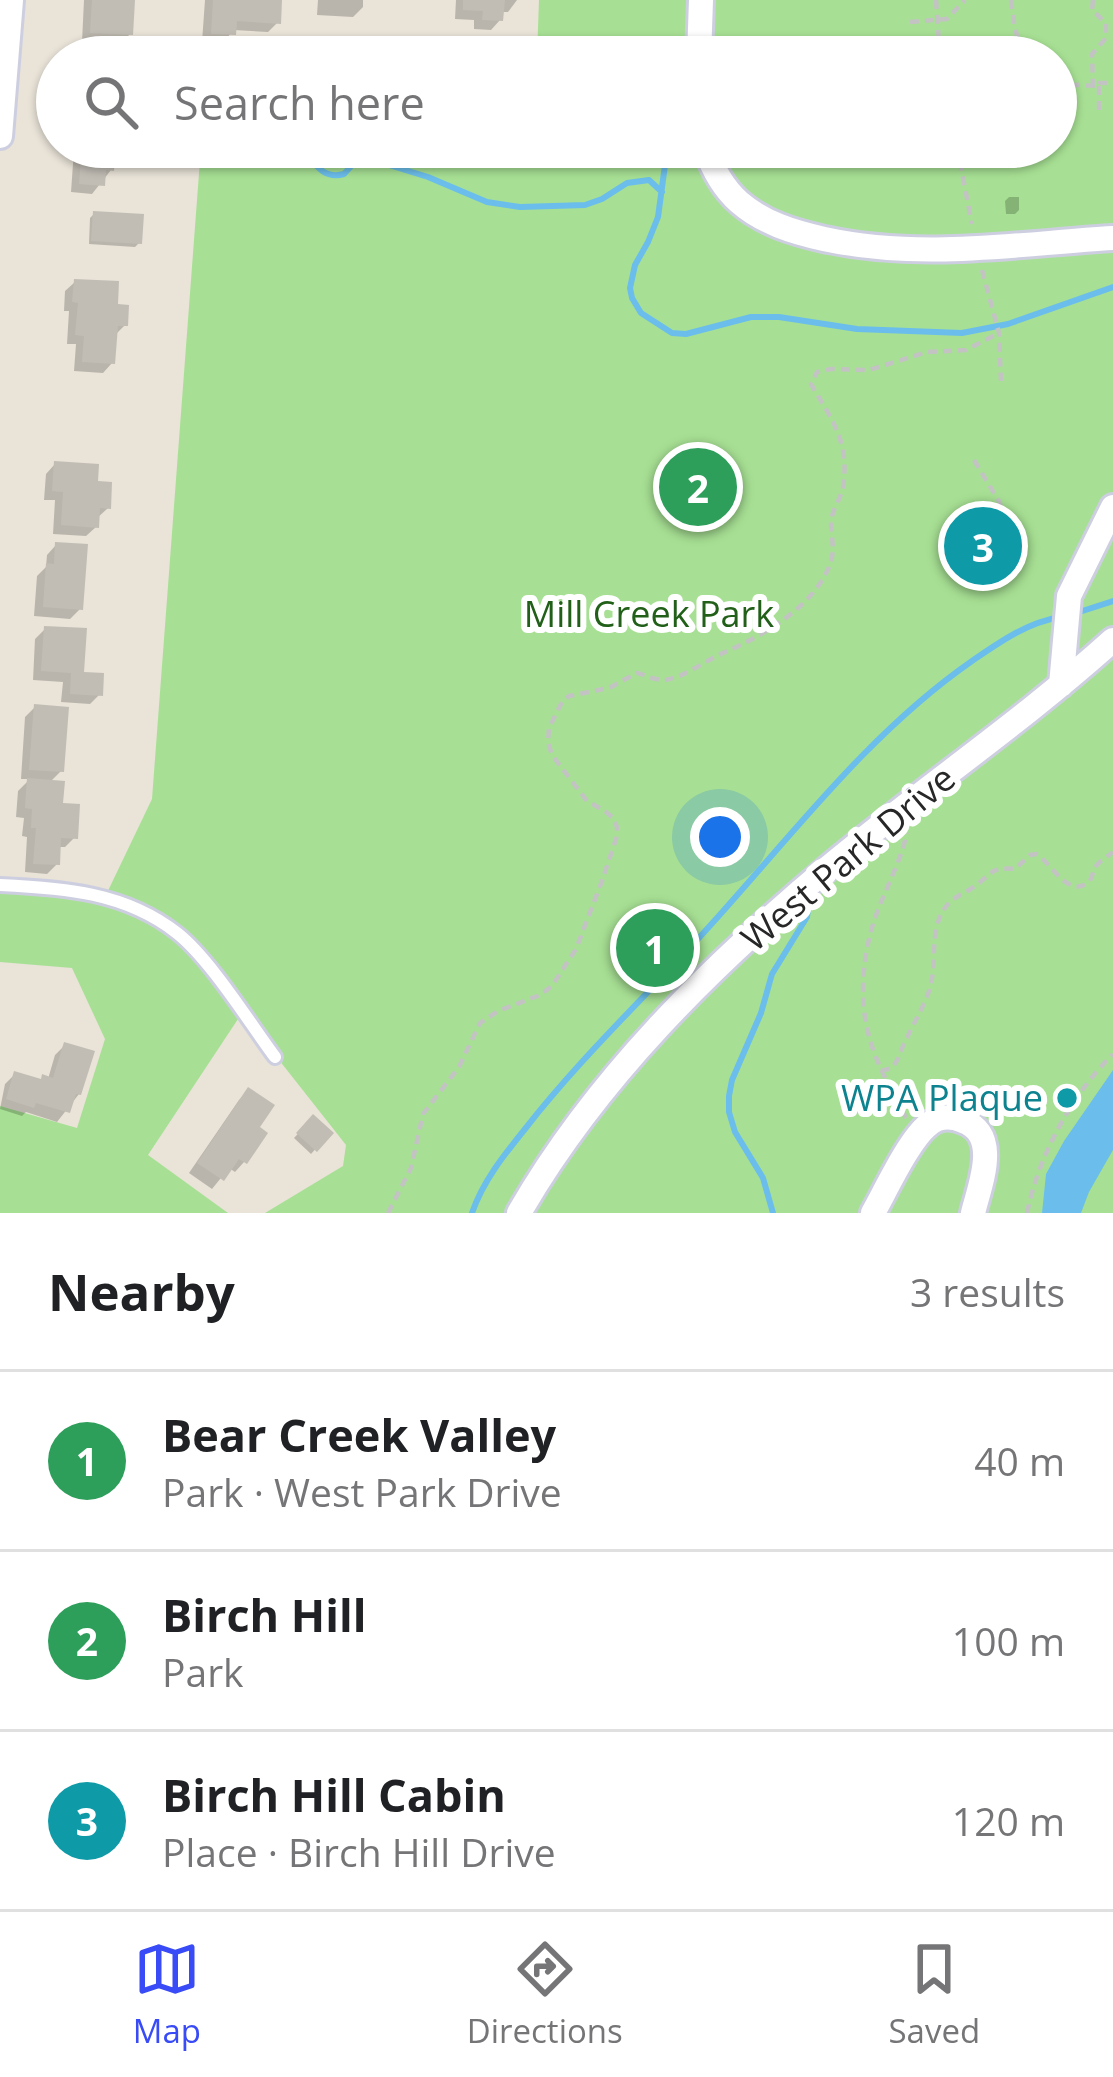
<!DOCTYPE html>
<meta charset="utf-8">
<style>
:root{--surface:#fff;--page:#f2f2f2;--text:#202124;--muted:#757577;--line:#e0e0e0;--accent:#384bf6}
body{margin:0;font-family:"Open Sans",sans-serif;background:var(--page);color:var(--text)}
.you{position:absolute;left:720px;top:837px;width:42px;height:42px;margin:-30px;border:9px solid #fff;border-radius:50%;background:#1a73e8;box-shadow:0 0 0 18px #1a73e833}
.badge{display:grid;place-items:center;width:78px;height:78px;border-radius:50%;background:var(--accent);color:#fff;font-size:39px;font-weight:700}
.pin{position:absolute;translate:-50% -50%;border:6px solid #fff;box-shadow:0 3px 12px #0006}
.list{margin:0;padding:0;list-style:none}
h2{display:flex;justify-content:space-between;align-items:center;height:156px;margin:0;padding:0 48px;font-size:51px}
h2 small{font-size:39px;font-weight:400;color:var(--muted)}
.list li{display:grid;grid-template-columns:78px 1fr auto;gap:36px;align-items:center;box-sizing:border-box;height:180px;padding:0 48px;border-top:3px solid var(--line)}
.list b{display:block;font-size:45px;white-space:nowrap}
.list p{margin:0;font-size:39px;white-space:nowrap;color:var(--muted)}
.list em{font-size:39px;font-style:normal;color:var(--muted)}
.icon{flex:none;width:66px;height:66px;fill:none;stroke:currentColor;stroke-width:2;stroke-linecap:round;stroke-linejoin:round}
.map{position:relative;flex:none;width:1113px;height:1213px;overflow:hidden}
.search{position:absolute;background:var(--surface);box-shadow:0 3px 9px #0004;left:36px;right:36px;top:36px;height:132px;display:flex;align-items:center;gap:30px;box-sizing:border-box;padding:0 42px;border-radius:66px;color:var(--muted);font-size:45px}
.sheet{height:696px;background:var(--surface)}
nav{display:flex;justify-content:space-around;align-items:center;box-sizing:border-box;height:168px;border-top:3px solid var(--line);background:var(--surface);font-size:33px;color:var(--muted)}
nav a{display:grid;justify-items:center;gap:6px}
nav .on{color:var(--accent)}
.map>svg:first-child{display:block}
.green{fill:#a7e094}
.water{fill:#6bbeeb}
.shadow{fill:#0003}
.lines{fill:none;stroke-linecap:round;stroke-linejoin:round}
.stream{stroke:#6bbeeb;stroke-width:6}
.building{fill:#c1bdb5}
.lane-casing{stroke:#cdcfe0;stroke-width:18}
.street-casing{stroke:#cdcfe0;stroke-width:30}
.path{stroke:#c3c3c3;stroke-width:4.5;stroke-dasharray:9 6;stroke-linecap:butt}
.lane{stroke:#fff;stroke-width:12}
.street{stroke:#fff;stroke-width:24}
.culture-dot{fill:#0f9aa8;stroke:#fff;stroke-width:4.5}
.labels{text-anchor:middle;stroke-width:12;stroke-linejoin:round;paint-order:stroke}
.park-label{font-size:36px;fill:#22601a;stroke:#fff}
.street-label{font-size:36px;fill:#272727;stroke:#fff}
.culture-label{font-size:36px;fill:#0d838f;stroke:#fff;text-anchor:end}
</style>
<div class="map">
<svg width="1113" height="1213" viewBox="0 0 1113 1213">
<rect width="100%" height="100%" fill="#e9e3d8"/>
<path class="green" d="M539,0H1113V1213H265L343,1166L346,1145L242,1013L148,1155L228,1213H0V1106L77,1128L105,1039L72,968L0,962V885L105,897L152,799L201,147H1056V57H537Z"/>
<path class="water" d="M1113,1070V1150L1089,1192L1081,1213H1042L1046,1174L1064,1141Z"/>
<path class="shadow" d="M84,0H132L130,34L120,44L82,42Z
M205,0H279L278,22L268,32L233,30L223,44L202,42Z
M318,0H363V7L353,17L317,15Z
M456,0H517L508,12H501L500,20L491,30L474,29V20L455,19Z
M77,147H113L111,170L92,194L71,192L74,150Z
M1009,197H1019V210L1015,214H1006L1005,201Z
M94,214L139,243L135,247L89,244L90,218Z
M75,282L115,307L125,325L114,336L112,363L103,373L74,371L76,344H67L69,311H64L65,291Z
M55,464L95,484L108,508L96,519V527L86,536L53,534L55,500H44L46,474Z
M968,524L996,571L987,580L948,568L958,534Z
M56,545L80,609L70,619L34,616L37,576L46,567L47,555Z
M45,629L81,675L100,694L90,704L61,702L63,682L33,680L35,639Z
M35,707L61,771L49,783L75,837L65,847H58L57,864L47,874L25,872L27,837L22,836L24,818L16,817L18,791L30,779H21L25,717Z
M65,1045L79,1094L57,1122L26,1112L22,1116L0,1109L5,1084L15,1074L39,1082L48,1079L55,1055Z
M248,1091L256,1128L264,1134L244,1162L235,1172L229,1168L212,1189L189,1173L239,1100Z
M313,1118L330,1133L311,1154L294,1138Z"/>
<g class="lines">
<path class="stream" d="M301,147C314,162 322,180 344,174L354,163L376,161L428,177L487,202L520,207L585,205L602,199L627,183L649,180L662,192
M664,147L665,165L658,217L648,242L635,265L630,288L632,298L641,313L672,333L686,334L751,317H779L857,329L962,333L1008,324L1113,287
M250,156L256,147
M1073,614L1113,601
M472,1213C483,1181 504,1155 525,1129C578,1061 639,1003 697,940C785,845 864,736 972,661C1000,642 1026,623 1060,617
M773,1213L763,1178L735,1132L729,1112V1096L732,1080L761,1013L772,974L807,917L809,902"/>
</g>
<path class="building" d="M92,0H135L133,35L90,33Z
M213,0H282L281,24L237,21L236,35L211,34Z
M463,0H505L503,21L482,20L483,11L463,10Z
M364,38L400,40L399,57H363Z
M82,147H116L114,171L106,170L105,186L79,184Z
M93,211L144,214L142,244L91,241Z
M74,279L119,281L118,304L129,305L128,326H118L115,364L82,362L84,336L75,335L78,303L72,302Z
M54,461L99,464L98,481L112,482L111,509L100,508L99,528L61,525L63,492L52,491Z
M967,521L1010,534L999,572L956,559Z
M55,542L88,544L83,610L43,607L46,563L54,564Z
M44,626L87,628L84,672L104,673L103,696L70,694L71,673L41,671Z
M34,704L69,707L64,772L29,770Z
M27,778L65,781L63,803L80,804L78,839L61,838L60,865L33,864L36,828H31L32,809L25,808Z
M64,1042L95,1051L81,1095L76,1094L70,1113L36,1103L34,1108L6,1099L14,1071L41,1079L42,1074L53,1078Z
M248,1087L275,1105L260,1127L268,1133L247,1164L239,1159L224,1181L197,1163Z
M313,1114L334,1133L317,1152L296,1133Z"/>
<g class="lines">
<defs>
<path id="lane" d="M0,885C63,888 125,892 177,933C210,959 249,1022 275,1057"/>
<path id="street" d="M699,57L701,0
M0,136L11,0
M705,147C712,167 722,187 739,202C763,223 793,232 824,239C921,260 1015,244 1113,238
M1061,685L1069,596L1113,507
M519,1213C596,1079 710,967 828,868C921,790 1022,722 1113,640
M873,1213C886,1190 909,1140 928,1125C938,1116 951,1116 963,1121C1001,1135 980,1184 973,1213"/>
</defs>
<use href="#lane" class="lane-casing"/>
<use href="#street" class="street-casing"/>
<path class="path" d="M936,0L940,57
M1011,0L1015,29L1024,57
M1093,0L1092,10L1106,23V38L1092,54L1093,86
M910,22L947,19L965,0
M1056,84L1099,86V83H1113
M1099,86V110
M663,147L689,162
M957,147L972,224
M982,270L999,333L1001,381
M974,460L1000,503L1004,531
M881,1071L892,1068L898,1059C906,1035 921,1014 929,991C939,963 926,924 951,901C958,895 967,892 975,886C993,873 990,867 1015,869L1030,855L1036,854C1051,862 1066,896 1086,884C1094,879 1091,873 1096,866C1100,861 1108,856 1113,852
M906,1118C892,1090 875,1063 868,1032C859,997 863,955 874,921C884,891 900,864 907,833
M388,1213L411,1168L423,1114L459,1067L480,1023L498,1011L540,995L552,986L576,949L602,881L617,836V827L613,818L605,811L587,801L552,755L548,742L549,728L562,702L569,696L609,688L637,673C646,675 654,680 664,680C684,678 704,661 723,653C762,636 811,609 829,567C836,552 831,537 831,522C832,509 841,499 843,487C850,442 832,420 811,384L817,372L831,369L869,370L927,352L966,350L999,333
M1027,1213C1039,1155 1071,1096 1113,1054"/>
<use href="#lane" class="lane"/>
<use href="#street" class="street"/>
</g>
<circle class="culture-dot" cx="1067" cy="1098" r="12"/>
<g class="labels">
<g class="park-label">
<text x="649" y="627">Mill Creek Park</text>
</g>
<g class="street-label">
<text transform="translate(848 858) rotate(-40)" y="13">West Park Drive</text>
</g>
<g class="culture-label">
<text x="1043" y="1111">WPA Plaque</text>
</g>
</g>
</svg>
<div class="you"></div>
<div class="pin badge" style="left:655px;top:948px;background:#2e9e5b">1</div>
<div class="pin badge" style="left:698px;top:487px;background:#2e9e5b">2</div>
<div class="pin badge" style="left:983px;top:546px;background:#0f9aa8">3</div>
<div class="search"><svg class="icon" aria-label="search" viewBox="0 0 24 24"><circle cx="10" cy="10" r="6"/><path d="M15 15l6 6"/></svg>Search here</div>
</div>
<section class="sheet">
<h2>Nearby<small>3 results</small></h2>
<ul class="list">
<li><span class="badge" style="background:#2e9e5b">1</span><div><b>Bear Creek Valley</b><p>Park · West Park Drive</p></div><em>40 m</em></li>
<li><span class="badge" style="background:#2e9e5b">2</span><div><b>Birch Hill</b><p>Park</p></div><em>100 m</em></li>
<li><span class="badge" style="background:#0f9aa8">3</span><div><b>Birch Hill Cabin</b><p>Place · Birch Hill Drive</p></div><em>120 m</em></li>
</ul>
</section>
<nav>
<a class="on"><svg class="icon" aria-label="map" viewBox="0 0 24 24"><path d="M3 6l6-2 6 2 6-2v14l-6 2-6-2-6 2zM9 4v14M15 6v14"/></svg>Map</a>
<a><svg class="icon" aria-label="directions" viewBox="0 0 24 24"><path d="M12 3l9 9-9 9-9-9zM9 14v-3h6M13 9l2 2-2 2"/></svg>Directions</a>
<a><svg class="icon" aria-label="saved" viewBox="0 0 24 24"><path d="M7 4h10v16l-5-4-5 4z"/></svg>Saved</a>
</nav>
